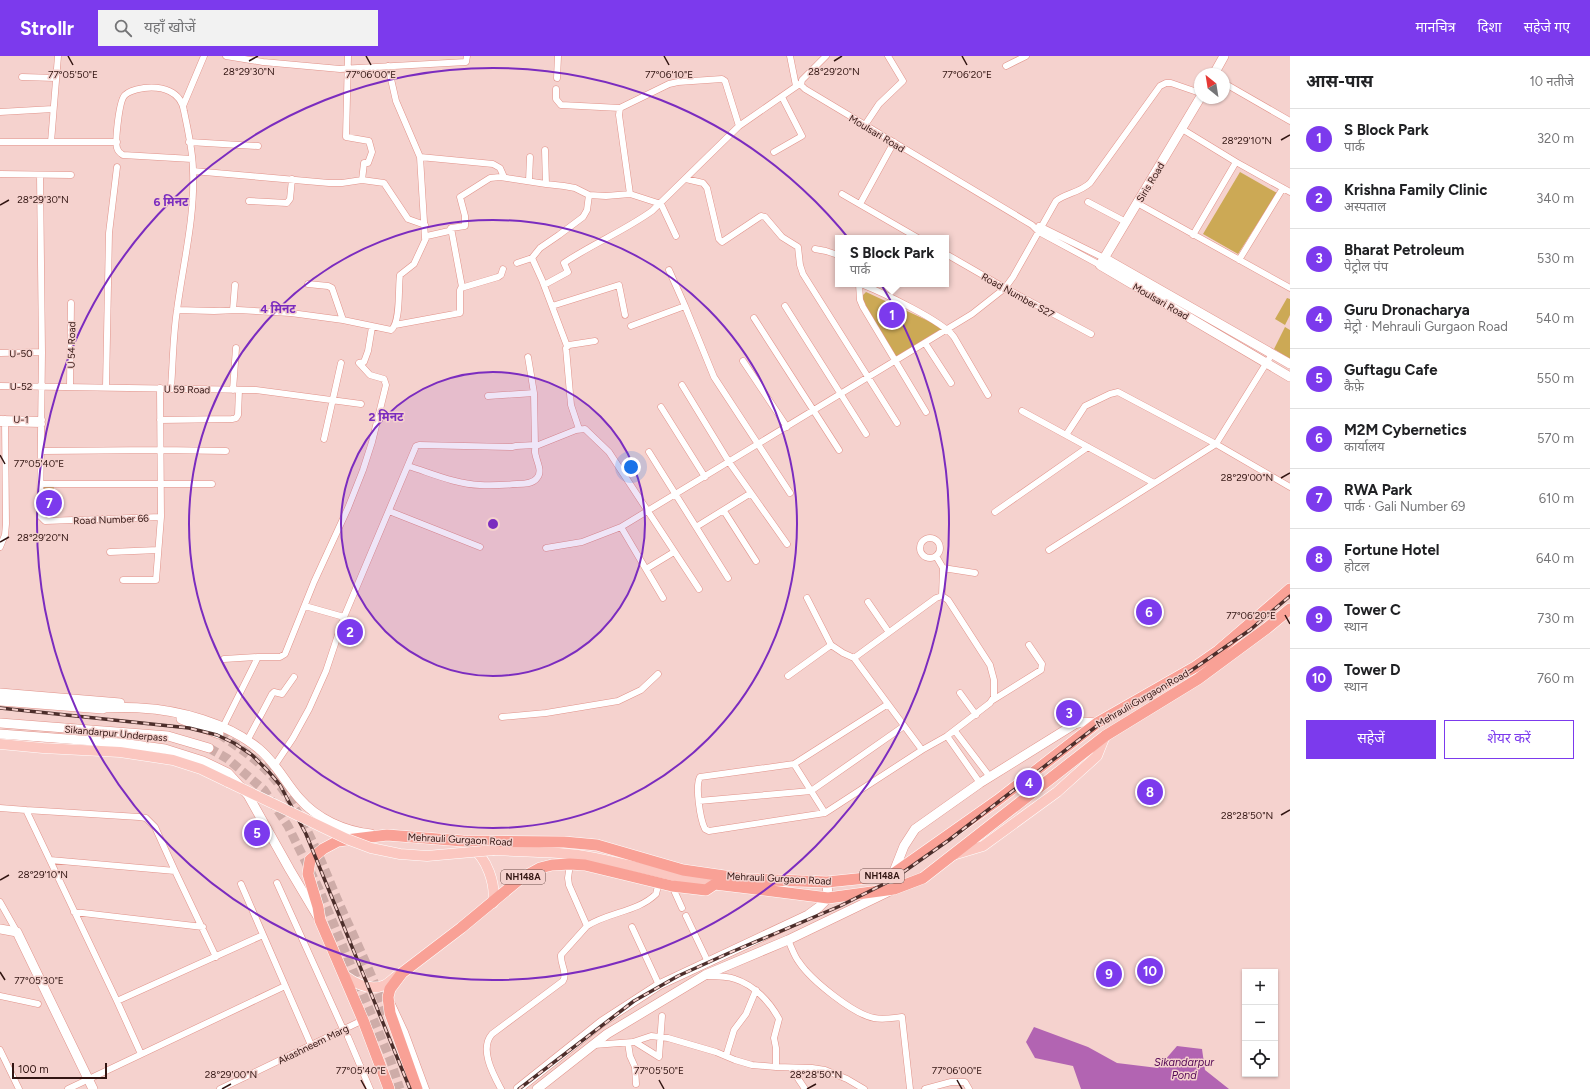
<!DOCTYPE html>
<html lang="hi">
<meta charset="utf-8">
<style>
:root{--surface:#fff;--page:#f2f2f2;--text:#202124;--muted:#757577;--line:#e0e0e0;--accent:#7c3aed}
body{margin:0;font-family:Figtree,"Noto Sans Devanagari",sans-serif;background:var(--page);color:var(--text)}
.controls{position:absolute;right:12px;bottom:12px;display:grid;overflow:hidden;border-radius:0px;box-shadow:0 1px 3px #0004}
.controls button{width:36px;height:36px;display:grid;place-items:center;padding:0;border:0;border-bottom:1px solid var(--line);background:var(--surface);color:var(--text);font:20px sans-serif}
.compass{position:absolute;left:1194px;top:12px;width:36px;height:36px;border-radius:50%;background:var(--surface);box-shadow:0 1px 3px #0004;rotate:330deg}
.scale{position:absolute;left:12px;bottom:10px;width:95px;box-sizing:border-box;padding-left:4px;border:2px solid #321512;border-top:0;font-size:11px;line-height:14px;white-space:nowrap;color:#321512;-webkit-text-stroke:3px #f5d2ce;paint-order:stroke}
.you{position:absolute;left:631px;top:411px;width:14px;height:14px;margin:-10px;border:3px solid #fff;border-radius:50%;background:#1a73e8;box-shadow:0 0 0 6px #1a73e833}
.badge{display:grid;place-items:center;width:26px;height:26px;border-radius:50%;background:var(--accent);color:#fff;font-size:13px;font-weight:700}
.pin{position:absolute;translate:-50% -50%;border:2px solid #fff;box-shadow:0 1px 4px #0006}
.popup{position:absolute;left:835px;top:179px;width:114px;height:52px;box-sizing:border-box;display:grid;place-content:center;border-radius:0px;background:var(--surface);filter:drop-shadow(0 1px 3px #0005);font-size:13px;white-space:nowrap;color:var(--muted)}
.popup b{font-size:15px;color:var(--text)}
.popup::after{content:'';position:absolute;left:50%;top:100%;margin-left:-8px;border:8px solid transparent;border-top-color:var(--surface)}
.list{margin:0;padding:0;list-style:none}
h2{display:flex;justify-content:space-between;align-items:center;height:52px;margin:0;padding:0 16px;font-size:17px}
h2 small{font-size:13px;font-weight:400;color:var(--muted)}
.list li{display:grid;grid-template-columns:26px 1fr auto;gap:12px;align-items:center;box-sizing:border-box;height:60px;padding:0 16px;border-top:1px solid var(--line)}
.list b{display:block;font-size:15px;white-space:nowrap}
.list p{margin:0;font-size:13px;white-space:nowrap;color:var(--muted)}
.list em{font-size:13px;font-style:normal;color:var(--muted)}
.actions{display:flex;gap:8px;padding:12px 16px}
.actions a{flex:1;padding:9px 0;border:1px solid var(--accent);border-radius:0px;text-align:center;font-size:14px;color:var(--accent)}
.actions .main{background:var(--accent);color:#fff}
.icon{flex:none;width:22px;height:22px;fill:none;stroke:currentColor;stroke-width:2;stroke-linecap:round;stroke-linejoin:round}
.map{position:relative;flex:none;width:1290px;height:1033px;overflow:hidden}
header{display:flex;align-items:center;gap:24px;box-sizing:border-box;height:56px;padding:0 20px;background:var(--accent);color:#fff}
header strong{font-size:19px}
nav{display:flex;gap:22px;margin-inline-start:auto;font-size:14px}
.search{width:280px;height:36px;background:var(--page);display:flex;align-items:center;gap:10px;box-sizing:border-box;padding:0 14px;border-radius:0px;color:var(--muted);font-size:15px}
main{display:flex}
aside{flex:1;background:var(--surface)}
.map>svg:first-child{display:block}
.green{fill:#cca955}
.water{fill:#b264b2}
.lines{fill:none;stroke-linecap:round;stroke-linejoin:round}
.secondary-tunnel{stroke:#ceaca8;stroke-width:9;stroke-dasharray:9 4.5;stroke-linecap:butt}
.street-casing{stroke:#e19289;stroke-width:7}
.secondary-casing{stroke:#e19289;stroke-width:10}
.primary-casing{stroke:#fff;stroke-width:11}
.highway-casing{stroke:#fff;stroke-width:12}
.street{stroke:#fff;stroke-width:6}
.secondary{stroke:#fff;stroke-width:9}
.primary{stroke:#fbc7c0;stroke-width:10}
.highway{stroke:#f9a196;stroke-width:11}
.rail-casing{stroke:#4c2e2b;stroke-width:3.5}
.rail{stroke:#f5d2ce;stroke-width:2;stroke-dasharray:6;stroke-linecap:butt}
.primary-bridge-casing{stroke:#fff;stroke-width:11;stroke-linecap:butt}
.primary-bridge{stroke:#fbc7c0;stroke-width:10}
.ticks{fill:none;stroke:#321512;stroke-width:1.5}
.ring{fill:none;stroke:#7b2cbf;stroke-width:2}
.labels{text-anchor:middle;stroke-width:3;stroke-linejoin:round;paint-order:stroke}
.shield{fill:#f5d2ce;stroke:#6c4e4a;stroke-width:1}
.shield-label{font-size:9px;font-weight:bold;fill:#321512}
.street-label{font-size:10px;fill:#321512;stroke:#f5d2ce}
.water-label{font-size:11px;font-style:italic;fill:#520654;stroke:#f5d2ce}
.ticks-label{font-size:10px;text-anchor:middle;fill:#321512;stroke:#f5d2ce;stroke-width:3;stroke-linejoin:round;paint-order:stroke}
.centre{fill:#7b2cbf;stroke:#f5d2ce;stroke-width:2}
.ring-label{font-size:12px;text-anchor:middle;font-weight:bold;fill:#7b2cbf;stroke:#f5d2ce;stroke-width:3;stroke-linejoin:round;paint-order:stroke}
</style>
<header>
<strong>Strollr</strong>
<div class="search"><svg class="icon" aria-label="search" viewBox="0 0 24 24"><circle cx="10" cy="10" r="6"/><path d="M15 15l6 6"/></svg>यहाँ खोजें</div>
<nav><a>मानचित्र</a><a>दिशा</a><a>सहेजे गए</a></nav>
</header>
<main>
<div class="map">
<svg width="1290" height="1033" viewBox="0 0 1290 1033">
<rect width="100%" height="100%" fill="#f5d2ce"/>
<path class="green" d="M1240,116L1277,137L1238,198L1203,178Z
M866,236L950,275L898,305L860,242Z
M1287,242L1290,243V259L1285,269L1275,263Z
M1285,271L1290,274V303L1274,293Z
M54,429L52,464L45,465L43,430Z"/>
<path class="water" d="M1034,971L1088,991L1117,1007L1158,1012L1177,990L1202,993L1205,1014L1229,1033H1081L1073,1010L1035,1002L1026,986Z"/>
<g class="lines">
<path class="secondary-tunnel" d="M219,678C241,693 260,705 277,726C305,761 321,805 338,845C355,883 373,920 387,960
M209,692L228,703L264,734L288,770L319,833L390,1003L400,1033"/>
<defs>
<path id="street" d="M226,0L263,6L340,13L466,6L467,0
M348,0L346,81L369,85L372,96L368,107H364L362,124
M790,0L796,30
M826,0L802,24L801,29L805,33L1032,169L1039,176L1100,209
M388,10L396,45L420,101L425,182
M1006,10L1026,0
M22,21L56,22
M557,22L558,0
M1224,27L1290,65
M556,33V43L561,49L620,52L669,28L678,26L722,23L725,25L739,70
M183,50L204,0
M620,52L619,59L630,138L661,148L676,180
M0,56L53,53
M865,69L879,48L903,25L888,0
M1182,73L1236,106L1193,179
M0,86H117
M51,86L58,0
M189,86L258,90
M545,94L546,128
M774,96L802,80L782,41
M420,101L493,108L500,112L504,121
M1236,106L1290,136
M193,115L329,127H342L362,124L384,127L408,163L425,169
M0,118L71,119
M40,119L42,296L40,460L45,465L161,461
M686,123L703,127L707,132L719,183L722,186L761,160L765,161L782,181L798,191L800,209L803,218L897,367
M529,125L530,101
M842,138L918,182
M249,145L287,147L290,143L292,123
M1088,146L1126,166
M1137,147L1290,232
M860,148L894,86
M1039,170L1104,202
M451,172L462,231
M815,193L826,195L838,199
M946,198L1005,232L1091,278
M532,202L542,224L567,290
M1239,204L1283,132
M517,207L532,202L540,192L559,179L583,161L587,154L589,139
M669,214L685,250
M308,228L328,230L332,232L343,264
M859,228L860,244L863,251L926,356
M861,228C881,236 943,265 954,281L988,339
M544,229L568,216L564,207C592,188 624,175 652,155L739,70L801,27
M552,250L619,229L625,259
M785,250L866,378
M177,254L214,255L238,254L291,257L343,264L391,274C401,267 398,230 400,219L414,208L427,180L449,175L451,172L465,170V160L460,141L490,122L500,121L546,128L564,130L575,132L589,139L606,140L630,138
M233,254L235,229
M754,262L839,394
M395,269L460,257V234L461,232L498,221L501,219L503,213
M631,270L685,250L714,321L790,437
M925,287L951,327
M0,297L42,296
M528,301L534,337L535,391
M743,305L787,371
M682,329L729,406L787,488
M0,330L256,334L361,348
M70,330L71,247
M106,331L109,177L117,111
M171,332C173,306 173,280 177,254C183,208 195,162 193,115C193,95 188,75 184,55C181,35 162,30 144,32C138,33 130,34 125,39C119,44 115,85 117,92C118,96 120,97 123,99L192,103
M233,334L236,292
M488,340L534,337
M661,351L705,421
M1022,355L1154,427
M0,363L42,364
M160,364L232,363L236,362L238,359L239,334
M0,367L42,368
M579,373L571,349L566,292L569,289L595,285
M1066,379L1085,350L1110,338L1118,336L1216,388L1290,431
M324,383L341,307
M42,395L160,394L226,395
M649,396L728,522
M408,410C431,417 455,428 480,429C492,430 505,429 517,428C523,428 533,428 537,422C545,413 531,399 536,390L576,374L585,373L609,396L699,533
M41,428H212
M389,455L480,491
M724,455L756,505
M995,456L1088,391
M621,471L663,542
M696,471L751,437
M920 492a10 10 0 1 1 20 0a10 10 0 1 1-20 0Z
M0,491L5,479L6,468L5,363
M546,492L582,486L621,471L972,258L1005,232L1013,221L1056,145C1066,137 1079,137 1090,127L1160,30L1166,27H1171L1200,37
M1049,494L1216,388L1272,298
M110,496L158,494
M936,500L943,512L942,540
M943,512L975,517
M646,513L674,496
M123,524H156L161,461L160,332
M807,542L831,589L843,597L854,602L922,694
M868,546L888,575
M305,550L344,561
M854,602L936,542L942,540L948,544L990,609L994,624V641L990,647L947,680L922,694L825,757L709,775L705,773C700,763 695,730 700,721L794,708L888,648
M224,603L258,601
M788,620L831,589
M960,637L976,659
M993,644L1041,614L1042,608L1029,589
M502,661L546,657L618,645L641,634L658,618
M223,671L258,601H280L285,598L314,526L348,452L363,414L372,386L386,329L384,323L370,319L359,307L364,306L368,295L372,271
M955,675L990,721
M947,680L980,727
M247,685L272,638L274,636L282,638L294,621
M794,708L825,757
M275,709L293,682L309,653L326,615L344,561L416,390L419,389L512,391L516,390L535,389
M699,745L811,735L904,670
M0,752L26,754L117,945
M26,754L139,761L146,762L155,771L175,815L50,804
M175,815L216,901
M277,827L343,973
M241,828L311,989
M672,830L682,852
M0,846L17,876
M74,856L203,871
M686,860L708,906
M587,870C608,856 638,856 656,838L659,826
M632,871L659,929
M788,884C792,892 794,900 799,906C811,924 853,958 874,962C883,964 893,962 902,961L910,1033
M707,920C716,920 727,920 735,923C754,929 770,946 779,963L774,982L776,992V1011
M0,940L38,948
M391,946L405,976L426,1033
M348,981L370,1033
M635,986L659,1001L662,960
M628,987L630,1000L635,1011L636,1028
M594,989L633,986L651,980L668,982L716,996L735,1004L752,1009L776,1011L812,1012L825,1014L847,1023L864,1033
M0,994L19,1033
M141,998L117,945L263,879
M726,1000L734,974L746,958L756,934
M791,1012L805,1033
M68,1033L285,930
M220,1033L363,964
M501,1033C493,1018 479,993 492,978L563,925C568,917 560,908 561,899L587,870L569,829L568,822L570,808
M925,1033L951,1026H965L969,1033"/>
<path id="secondary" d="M1214,18L1224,0
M1200,42L1100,209L1290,321
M1104,202L1290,308
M0,637L120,647
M0,645L103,653
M97,652C111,652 126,651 140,652C179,654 228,667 259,693C276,707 285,726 299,742C317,763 344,775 371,778
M181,663L219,678
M0,667L168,680L209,692
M0,678L121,687L165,693L203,705L228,717L248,739L290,814L318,861
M0,873L17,876L93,1033
M518,1033L602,966L659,929L808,859L819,851L828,842L827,826
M537,1033L607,978L705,919L788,884L894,833L893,818L904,790L915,773L980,727L1075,668L1083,666L1097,667"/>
<path id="primary" d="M0,688L43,692L120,696L173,704L201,713L228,726
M471,791C487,802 496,828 493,847
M494,794C528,796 562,795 595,802C635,810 674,821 715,828
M953,799L983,790L1057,736L1097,700L1105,680
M345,920C356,928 371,935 385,929C389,927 394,922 398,919"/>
<path id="highway" d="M389,1033L363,964L320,864L318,851L308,818L310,804L323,793L338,785L387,779L463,785L564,786L597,789L683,814L745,823L827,826L886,820L893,818L998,744L1097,667L1195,611L1218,595L1290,533
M417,1033L390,957L388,941L390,933L402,917L461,872L520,823L540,812L552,809L570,808L585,809L672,830L706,834L715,828L828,842L894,833L923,822L1105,680L1198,623L1267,572L1290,553"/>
</defs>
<use href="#street" class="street-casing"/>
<use href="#secondary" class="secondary-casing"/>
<use href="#primary" class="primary-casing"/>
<use href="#highway" class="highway-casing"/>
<use href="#street" class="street"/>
<use href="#secondary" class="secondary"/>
<use href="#primary" class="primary"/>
<use href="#highway" class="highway"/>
<defs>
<path id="rail" d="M0,652L189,672L217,679L234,687L252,699L269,716L280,729L306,778L410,1033
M519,1033L634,945L678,920L729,897L840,850L892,824L949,784L1102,666L1189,616L1250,574L1290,540"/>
</defs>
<use href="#rail" class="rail-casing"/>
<use href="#rail" class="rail"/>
<defs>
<path id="primary-bridge" d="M228,726L347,783L371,792L400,798L427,800L494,794"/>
</defs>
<use href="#primary-bridge" class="primary-bridge-casing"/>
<use href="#primary-bridge" class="primary-bridge"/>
</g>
<path class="ticks" d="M68,0L73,9M366,0L371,9M664,0L669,9M962,0L967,9M249,5L258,0M834,5L842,0M1281,84L1290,79M0,149L9,144M0,399L5,408M1281,422L1290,417M0,486L9,481M1285,559L1290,568M1281,759L1290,754M0,824L9,819M0,916L5,924M361,1024L366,1033M659,1024L664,1033M957,1024L962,1033M222,1033L231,1028M807,1033L816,1028"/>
<circle cx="493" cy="468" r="152" fill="#7b2cbf" fill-opacity=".12"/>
<g class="ring">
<circle cx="493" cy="468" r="152"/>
<circle cx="493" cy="468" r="304"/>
<circle cx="493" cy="468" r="456"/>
</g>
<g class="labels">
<g class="shield">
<rect x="860" y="813" width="44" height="14" rx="3"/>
<rect x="501" y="814" width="44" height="14" rx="3"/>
</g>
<g class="shield-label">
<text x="882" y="823">NH148A</text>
<text x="523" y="824">NH148A</text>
</g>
<g class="street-label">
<text transform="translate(877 77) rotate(31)" y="4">Moulsari Road</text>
<text transform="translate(1150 126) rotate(-59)" y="4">Siris Road</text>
<text transform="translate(1018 239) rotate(29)" y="4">Road Number S27</text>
<text transform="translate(1161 245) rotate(30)" y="4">Moulsari Road</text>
<text transform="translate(71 289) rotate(-89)" y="4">U 54 Road</text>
<text transform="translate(21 297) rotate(-1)" y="4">U-50</text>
<text x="21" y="334">U-52</text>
<text transform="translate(187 333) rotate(1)" y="4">U 59 Road</text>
<text transform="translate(21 363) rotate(1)" y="4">U-1</text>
<text transform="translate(111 463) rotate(-2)" y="4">Road Number 66</text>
<text transform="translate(1142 642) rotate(-30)" y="4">Mehrauli Gurgaon Road</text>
<text transform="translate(116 677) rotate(5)" y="4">Sikandarpur Underpass</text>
<text transform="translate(460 783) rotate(3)" y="4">Mehrauli Gurgaon Road</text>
<text transform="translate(779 822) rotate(3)" y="4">Mehrauli Gurgaon Road</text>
<text transform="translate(313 988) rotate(-26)" y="4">Akashneem Marg</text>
</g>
<g class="water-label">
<text x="1184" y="1010">Sikandarpur<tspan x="1184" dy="13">Pond</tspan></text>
</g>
</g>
<g class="ticks-label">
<text x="249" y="19">28°29'30"N</text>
<text x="834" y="19">28°29'20"N</text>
<text x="73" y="22">77°05'50"E</text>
<text x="371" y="22">77°06'00"E</text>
<text x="669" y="22">77°06'10"E</text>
<text x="967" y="22">77°06'20"E</text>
<text x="1247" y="88">28°29'10"N</text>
<text x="43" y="147">28°29'30"N</text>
<text x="39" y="411">77°05'40"E</text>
<text x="1247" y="425">28°29'00"N</text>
<text x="43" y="485">28°29'20"N</text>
<text x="1251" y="563">77°06'20"E</text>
<text x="1247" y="763">28°28'50"N</text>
<text x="43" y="822">28°29'10"N</text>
<text x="39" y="928">77°05'30"E</text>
<text x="361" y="1018">77°05'40"E</text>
<text x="659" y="1018">77°05'50"E</text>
<text x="957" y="1018">77°06'00"E</text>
<text x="231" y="1022">28°29'00"N</text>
<text x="816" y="1022">28°28'50"N</text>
</g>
<circle cx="493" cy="468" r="6" class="centre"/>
<g class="ring-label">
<text x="171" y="150">6 मिनट</text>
<text x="278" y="257">4 मिनट</text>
<text x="386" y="365">2 मिनट</text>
</g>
</svg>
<div class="controls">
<button>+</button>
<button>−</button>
<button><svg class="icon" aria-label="locate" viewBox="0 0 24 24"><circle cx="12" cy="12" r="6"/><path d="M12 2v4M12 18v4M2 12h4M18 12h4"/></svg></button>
</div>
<svg class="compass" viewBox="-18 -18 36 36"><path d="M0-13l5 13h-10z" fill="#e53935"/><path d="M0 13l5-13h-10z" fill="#757577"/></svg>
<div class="scale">100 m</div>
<div class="you"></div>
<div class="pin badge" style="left:892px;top:259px">1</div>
<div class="popup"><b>S Block Park</b>पार्क</div>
<div class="pin badge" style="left:350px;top:576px">2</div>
<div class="pin badge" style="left:1069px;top:657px">3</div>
<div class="pin badge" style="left:1029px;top:727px">4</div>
<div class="pin badge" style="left:257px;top:777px">5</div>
<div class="pin badge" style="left:1149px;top:556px">6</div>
<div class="pin badge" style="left:49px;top:447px">7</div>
<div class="pin badge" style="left:1150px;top:736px">8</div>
<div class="pin badge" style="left:1109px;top:918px">9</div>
<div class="pin badge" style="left:1150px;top:915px">10</div>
</div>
<aside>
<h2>आस-पास<small>10 नतीजे</small></h2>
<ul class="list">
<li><span class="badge">1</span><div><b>S Block Park</b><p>पार्क</p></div><em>320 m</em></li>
<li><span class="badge">2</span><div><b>Krishna Family Clinic</b><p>अस्पताल</p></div><em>340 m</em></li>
<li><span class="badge">3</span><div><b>Bharat Petroleum</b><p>पेट्रोल पंप</p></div><em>530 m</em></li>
<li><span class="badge">4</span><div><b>Guru Dronacharya</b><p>मेट्रो · Mehrauli Gurgaon Road</p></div><em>540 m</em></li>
<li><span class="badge">5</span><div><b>Guftagu Cafe</b><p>कैफ़े</p></div><em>550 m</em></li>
<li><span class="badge">6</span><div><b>M2M Cybernetics</b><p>कार्यालय</p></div><em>570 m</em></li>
<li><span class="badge">7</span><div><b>RWA Park</b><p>पार्क · Gali Number 69</p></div><em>610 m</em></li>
<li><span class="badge">8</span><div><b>Fortune Hotel</b><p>होटल</p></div><em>640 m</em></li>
<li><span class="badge">9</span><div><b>Tower C</b><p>स्थान</p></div><em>730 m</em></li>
<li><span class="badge">10</span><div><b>Tower D</b><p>स्थान</p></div><em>760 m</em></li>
</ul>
<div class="actions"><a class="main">सहेजें</a><a>शेयर करें</a></div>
</aside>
</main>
